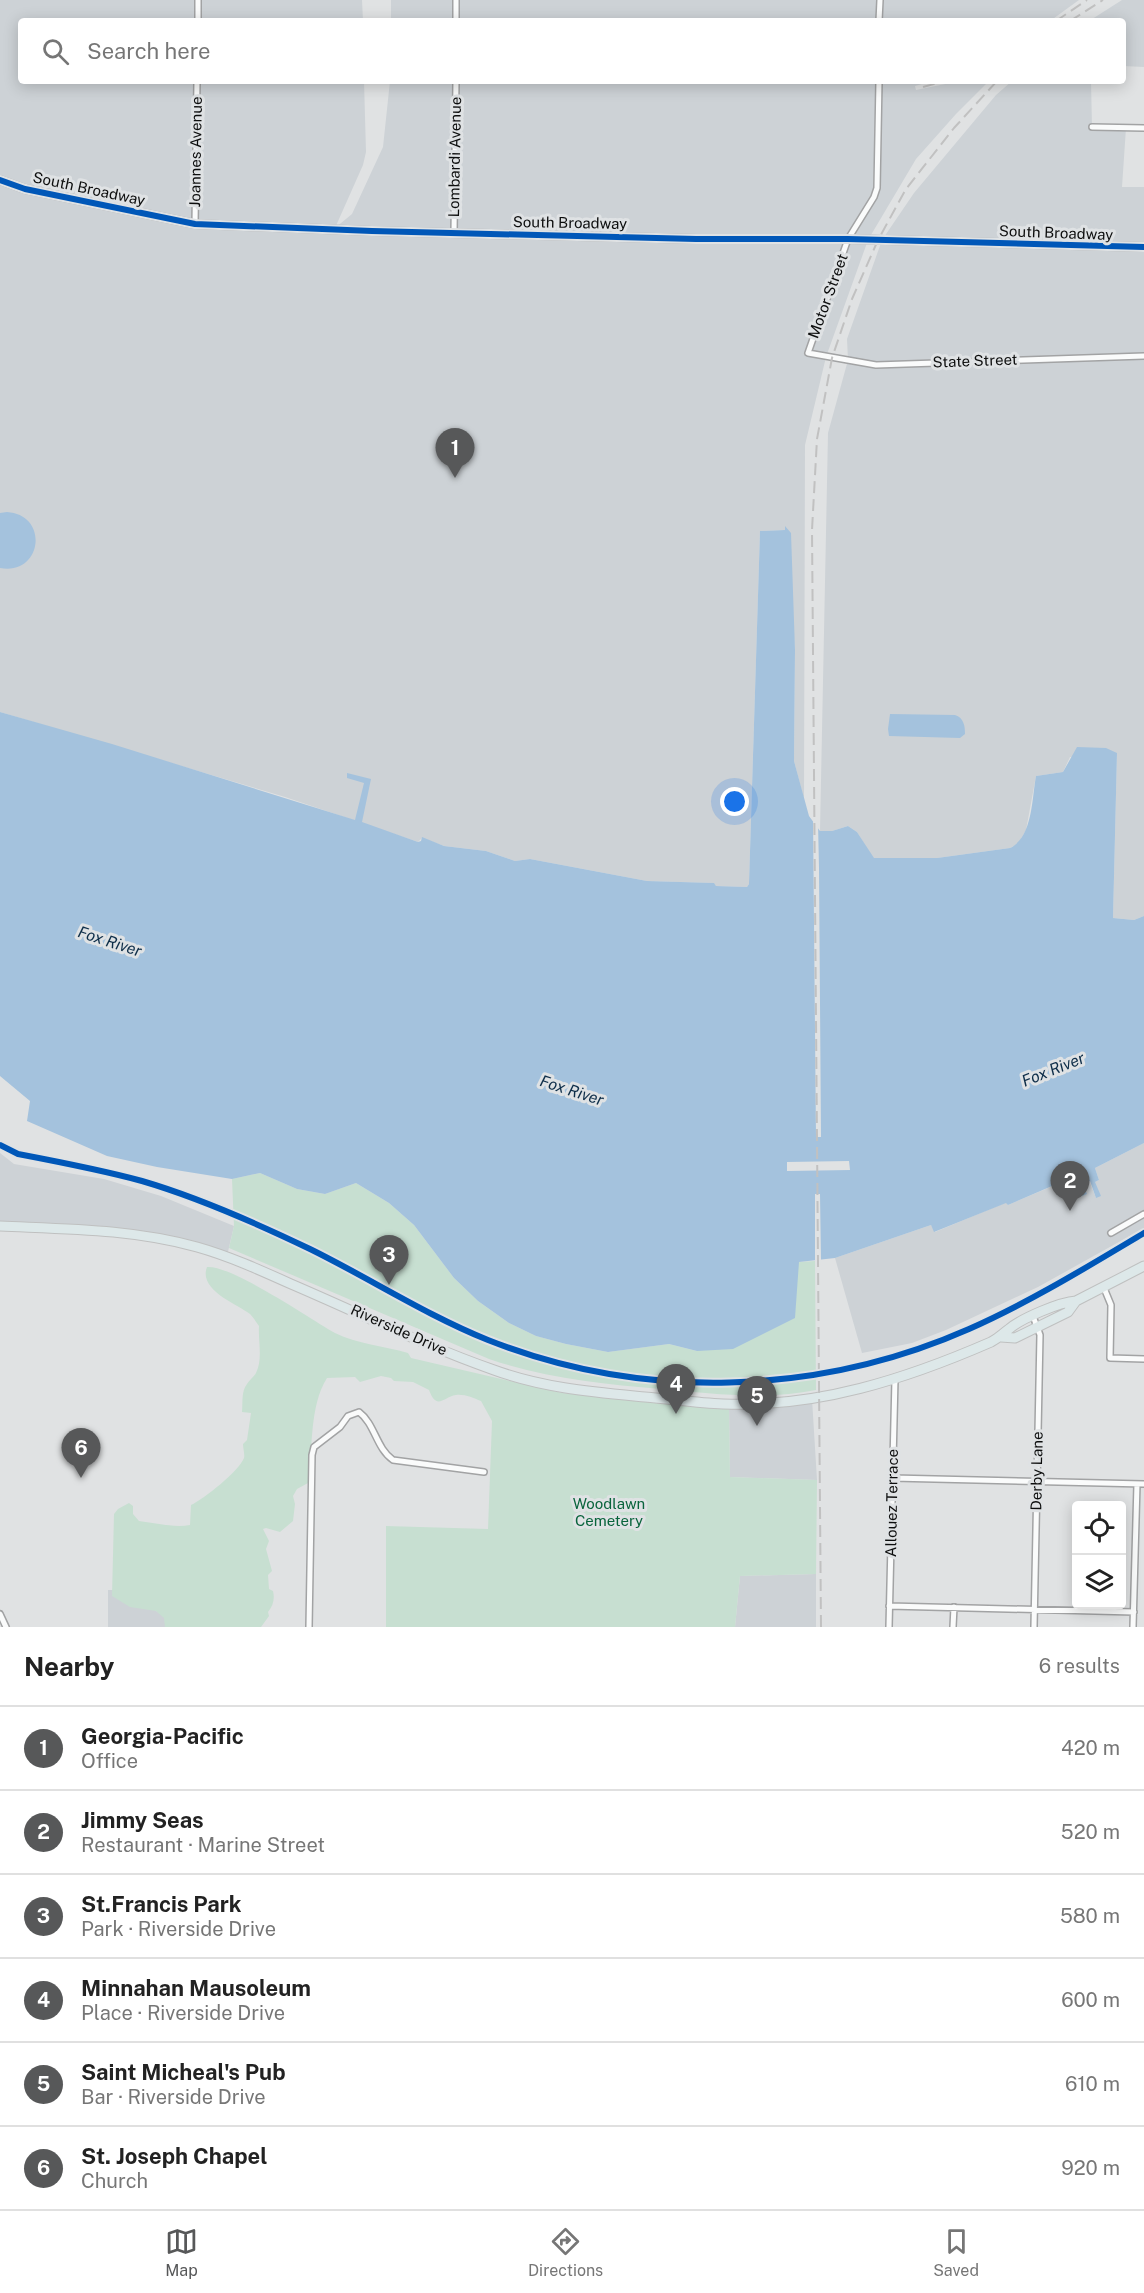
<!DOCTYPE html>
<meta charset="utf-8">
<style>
:root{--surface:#fff;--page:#f6f6f6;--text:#222;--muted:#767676;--line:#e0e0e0;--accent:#575859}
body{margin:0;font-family:"Public Sans",sans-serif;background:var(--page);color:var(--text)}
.controls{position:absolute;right:18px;bottom:18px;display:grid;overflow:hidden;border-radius:6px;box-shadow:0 3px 15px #0003}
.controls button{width:54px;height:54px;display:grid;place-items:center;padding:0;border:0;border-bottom:2px solid var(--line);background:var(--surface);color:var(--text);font:30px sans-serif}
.you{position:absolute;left:735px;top:802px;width:21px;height:21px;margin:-15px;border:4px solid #fff;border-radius:50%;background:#1a73e8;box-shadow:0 0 0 9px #1a73e833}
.badge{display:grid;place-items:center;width:39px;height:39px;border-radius:50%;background:var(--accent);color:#fff;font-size:20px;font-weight:700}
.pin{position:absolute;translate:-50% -50px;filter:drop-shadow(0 2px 3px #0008)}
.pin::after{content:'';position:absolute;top:32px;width:21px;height:18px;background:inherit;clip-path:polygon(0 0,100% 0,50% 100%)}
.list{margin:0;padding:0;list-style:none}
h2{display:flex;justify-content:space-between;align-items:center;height:78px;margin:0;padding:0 24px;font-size:26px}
h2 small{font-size:20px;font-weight:400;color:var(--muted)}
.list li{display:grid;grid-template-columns:39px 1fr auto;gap:18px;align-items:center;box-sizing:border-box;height:84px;padding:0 24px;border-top:2px solid var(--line)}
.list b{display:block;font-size:22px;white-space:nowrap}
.list p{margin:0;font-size:20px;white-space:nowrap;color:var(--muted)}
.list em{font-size:20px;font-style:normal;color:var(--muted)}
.icon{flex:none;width:33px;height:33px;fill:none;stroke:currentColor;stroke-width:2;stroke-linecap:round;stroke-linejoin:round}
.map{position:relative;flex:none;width:1144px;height:1627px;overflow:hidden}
.search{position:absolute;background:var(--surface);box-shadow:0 3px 15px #0003;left:18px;right:18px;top:18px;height:66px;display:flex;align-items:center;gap:15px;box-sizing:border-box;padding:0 21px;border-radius:6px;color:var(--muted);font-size:22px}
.sheet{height:582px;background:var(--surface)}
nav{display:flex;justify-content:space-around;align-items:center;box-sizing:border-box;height:84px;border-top:2px solid var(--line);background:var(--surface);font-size:16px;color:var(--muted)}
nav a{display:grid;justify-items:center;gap:3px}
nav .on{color:var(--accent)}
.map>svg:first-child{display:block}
.built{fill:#cdd2d6}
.green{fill:#c7dfd1}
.water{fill:#a4c2dd}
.pier{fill:#e0e2e3}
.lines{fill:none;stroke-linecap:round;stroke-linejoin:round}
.street-casing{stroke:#a2a3a4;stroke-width:8}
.secondary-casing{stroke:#a2a3a4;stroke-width:10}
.primary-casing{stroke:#bfc0c0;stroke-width:11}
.street{stroke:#fafbfb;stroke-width:5}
.secondary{stroke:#edf1f1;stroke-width:8}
.primary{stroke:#dde8e9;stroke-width:9}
.rail{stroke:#c1c1c1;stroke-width:2;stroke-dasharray:12 6;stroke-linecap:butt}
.cycleway-casing{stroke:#dfe2e4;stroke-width:10}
.cycleway{stroke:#0057b8;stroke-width:6}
.labels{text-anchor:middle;stroke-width:6;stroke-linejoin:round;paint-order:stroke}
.street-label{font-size:15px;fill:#0d0e0e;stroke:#dfe2e4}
.park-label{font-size:15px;fill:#09643c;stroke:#dfe2e4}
.water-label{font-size:16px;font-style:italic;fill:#0e2e49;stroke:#dfe2e4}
</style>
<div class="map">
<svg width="1144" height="1627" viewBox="0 0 1144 1627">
<rect width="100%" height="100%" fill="#e0e2e3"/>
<path class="built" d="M0,0H362L363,21H21V81H364L366,152L363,165L335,228L352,214L383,147L390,81H932L915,86L916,90L960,81H989L956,114L916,159L868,240L826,357L805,445L804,799L794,761L795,650L785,526L786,530L760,531L749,884L747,887L716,886L713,883L647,881L530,859L515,861L486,851L444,846L422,838L418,842L285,797L0,712Z
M391,0H1079L1050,21H391Z
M1122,0H1144V67L1123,66V21H1089Z
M1012,81H1091L1092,127L1126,128L1122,187H1144V916L1134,920L1113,918L1117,753L1070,757L1063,772L1036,776L1026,830L1018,844L1010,848L937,858H873L857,832L848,826L832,831H820L828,433L848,360L847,339L882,240L914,193L996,95Z
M1144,1143V1228L1038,1287L946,1330L912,1343L862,1353L835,1258L931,1225L935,1232L1007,1202L1008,1205L1074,1177L1082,1183L1089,1180L1096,1198L1095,1182L1099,1180L1095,1168Z
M0,1153L14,1164L104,1179L161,1196L234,1226L227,1256L174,1241L0,1226Z
M812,1399L817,1480L730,1477L729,1404Z
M816,1574V1627H735L740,1576Z
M108,1590H125L180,1627H108Z"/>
<path class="green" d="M260,1173L297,1189L325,1194L356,1183L389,1203L414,1225L454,1278L478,1301L509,1323L536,1336L566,1344L608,1352L669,1344L697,1351L799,1262L815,1261L816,1390C765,1400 713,1394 661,1389C602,1384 545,1378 489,1359L229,1248L234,1226L232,1179Z
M207,1267C232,1265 310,1319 335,1333C357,1344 384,1346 408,1353L411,1358L562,1393L729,1409L730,1477L817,1480L816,1574L740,1576L735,1627H386V1526L488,1529L492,1421L481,1401C473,1398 465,1394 456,1395C443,1397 437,1411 429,1390L413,1382L394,1381L391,1378L381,1376L360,1382L355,1377L327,1378C309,1406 313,1451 308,1483L297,1489L293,1496L295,1504L293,1521L280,1532L266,1528L263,1529L269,1541L266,1549L272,1571L268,1575L269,1589L273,1591C275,1599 273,1606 268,1612L269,1616L261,1627H165L164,1618L156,1611L130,1607L112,1596L114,1514L118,1509L129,1503L133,1506V1514L139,1521C156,1523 174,1528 190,1525L191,1505C204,1499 239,1471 244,1458C245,1455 243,1448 243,1444L247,1440L251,1413L242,1412C243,1402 241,1392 247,1384C249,1380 254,1377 256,1373C263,1359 258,1341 259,1326C256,1322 253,1317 250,1314C237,1304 198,1290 207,1267Z"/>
<path class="water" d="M7,512C50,515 42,576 0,568V513Z
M785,526L791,533L795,650L794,761L809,816L820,831H832L848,826L857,832L874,858H937L1010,848C1033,837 1032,797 1036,776L1063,772L1077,747L1106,748L1117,753L1113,918L1134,920L1144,916V1143L1095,1168L1099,1180L1095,1182L1101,1196L1096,1198L1090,1181L1082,1183L1087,1194L1082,1196L1073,1177L1008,1205L1006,1203L934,1232L931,1225L835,1258L799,1262L795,1318L733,1349L697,1351L669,1344L608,1352L566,1344L536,1336L509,1323L478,1301L454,1278L414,1225L389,1203L356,1183L325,1194L297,1189L260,1173L232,1179L157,1167L107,1156L27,1121L30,1101L0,1076V712L112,744L355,820L364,783L347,778V773L371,779L362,822L418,842L421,841L422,837L444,846L486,851L515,861L530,859L647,881L714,883L716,886L747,887L749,884L760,531L785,530Z
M890,714L955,715C964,718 965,726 965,734L960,738L889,736L888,729Z"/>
<path class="pier" d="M813,816L818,823L819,868L821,1137H816Z
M849,1161L850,1170L787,1171V1162Z
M815,1194H820L821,1261H815Z"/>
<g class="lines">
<defs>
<path id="street" d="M198,21V0
M456,21V0
M879,21L880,0
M879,81L877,188L874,197L848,239L808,353L876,365L1144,356
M1092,127L1144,128
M195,224L197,81
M454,233L456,81
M1111,1233L1144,1214
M1104,1288L1111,1305L1110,1358L1144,1359
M1033,1316L1040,1335L1034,1627
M893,1478L1144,1484
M889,1606L1134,1612
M0,1614L6,1627
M309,1627L312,1455L314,1447L340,1427L348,1416L359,1412C375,1424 376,1448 393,1460L484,1472
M889,1627L895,1379
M953,1627L954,1607
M1133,1627L1137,1484"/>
<path id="secondary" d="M0,180L25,189L195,224L372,231L696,239H848L1144,247"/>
<path id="primary" d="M0,1226C66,1229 133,1229 197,1247C229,1256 260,1270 291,1284C359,1313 425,1346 494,1370C543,1388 593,1392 645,1397C671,1399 697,1403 723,1404C817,1408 906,1379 991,1342C999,1338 1002,1334 1009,1329C1022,1318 1060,1302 1076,1301
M1001,1337L1015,1338L1068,1312L1076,1301L1144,1266"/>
</defs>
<use href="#street" class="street-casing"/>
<use href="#secondary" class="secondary-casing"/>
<use href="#primary" class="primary-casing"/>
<use href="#street" class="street"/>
<use href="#secondary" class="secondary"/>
<use href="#primary" class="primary"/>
<path class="rail" d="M1056,21L1087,0
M1070,21L1103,0
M923,87L945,81
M821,1627L812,530L817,439L832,358L852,299L878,240L906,189L954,128L997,81"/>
<defs>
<path id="cycleway" d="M0,180L25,189L195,224L372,231L696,239H848L1144,247
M0,1145L18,1154C60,1162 102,1170 142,1181C200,1198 256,1223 310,1249C369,1278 426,1315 488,1340C642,1401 817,1396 969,1329C1030,1302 1087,1267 1144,1233"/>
</defs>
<use href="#cycleway" class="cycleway-casing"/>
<use href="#cycleway" class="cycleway"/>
</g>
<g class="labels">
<g class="street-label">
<text transform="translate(196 152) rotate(-89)" y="5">Joannes Avenue</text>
<text transform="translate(455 157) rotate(-89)" y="5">Lombardi Avenue</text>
<text transform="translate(89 189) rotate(12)" y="5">South Broadway</text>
<text transform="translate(570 223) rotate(1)" y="5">South Broadway</text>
<text transform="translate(1056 233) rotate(2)" y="5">South Broadway</text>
<text transform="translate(828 296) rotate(-70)" y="5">Motor Street</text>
<text transform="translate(975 361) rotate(-2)" y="5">State Street</text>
<text transform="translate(399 1330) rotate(24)" y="5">Riverside Drive</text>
<text transform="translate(1037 1471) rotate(-89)" y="5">Derby Lane</text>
<text transform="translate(892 1503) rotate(-89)" y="5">Allouez Terrace</text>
</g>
<g class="park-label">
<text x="609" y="1509">Woodlawn<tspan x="609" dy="17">Cemetery</tspan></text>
</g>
<g class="water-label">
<text transform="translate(110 941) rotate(18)" y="6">Fox River</text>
<text transform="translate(1053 1069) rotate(-22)" y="6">Fox River</text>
<text transform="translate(572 1090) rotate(18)" y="6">Fox River</text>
</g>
</g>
</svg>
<div class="controls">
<button><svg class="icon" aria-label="locate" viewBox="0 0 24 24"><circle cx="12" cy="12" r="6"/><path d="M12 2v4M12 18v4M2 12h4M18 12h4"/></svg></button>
<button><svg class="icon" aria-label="layers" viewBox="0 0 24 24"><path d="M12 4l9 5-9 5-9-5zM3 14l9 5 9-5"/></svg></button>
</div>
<div class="you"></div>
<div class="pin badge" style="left:455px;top:478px">1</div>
<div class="pin badge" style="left:1070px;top:1211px">2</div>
<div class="pin badge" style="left:389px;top:1285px">3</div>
<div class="pin badge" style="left:676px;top:1414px">4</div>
<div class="pin badge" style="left:757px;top:1426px">5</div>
<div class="pin badge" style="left:81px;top:1478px">6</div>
<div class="search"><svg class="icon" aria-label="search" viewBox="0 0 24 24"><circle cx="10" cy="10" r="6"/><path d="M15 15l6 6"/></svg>Search here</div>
</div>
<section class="sheet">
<h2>Nearby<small>6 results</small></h2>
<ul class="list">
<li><span class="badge">1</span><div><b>Georgia-Pacific</b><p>Office</p></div><em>420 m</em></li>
<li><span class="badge">2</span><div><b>Jimmy Seas</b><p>Restaurant · Marine Street</p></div><em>520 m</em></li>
<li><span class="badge">3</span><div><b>St.Francis Park</b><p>Park · Riverside Drive</p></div><em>580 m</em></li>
<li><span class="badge">4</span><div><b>Minnahan Mausoleum</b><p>Place · Riverside Drive</p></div><em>600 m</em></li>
<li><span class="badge">5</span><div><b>Saint Micheal's Pub</b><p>Bar · Riverside Drive</p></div><em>610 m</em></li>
<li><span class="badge">6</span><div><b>St. Joseph Chapel</b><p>Church</p></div><em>920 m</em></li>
</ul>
</section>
<nav>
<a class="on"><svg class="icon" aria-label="map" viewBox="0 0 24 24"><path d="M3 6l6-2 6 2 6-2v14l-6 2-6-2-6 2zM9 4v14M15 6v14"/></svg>Map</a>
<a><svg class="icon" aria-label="directions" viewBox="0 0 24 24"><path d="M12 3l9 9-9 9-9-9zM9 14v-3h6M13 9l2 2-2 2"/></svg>Directions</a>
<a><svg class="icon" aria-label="saved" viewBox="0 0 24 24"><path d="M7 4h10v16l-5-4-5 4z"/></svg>Saved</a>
</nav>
